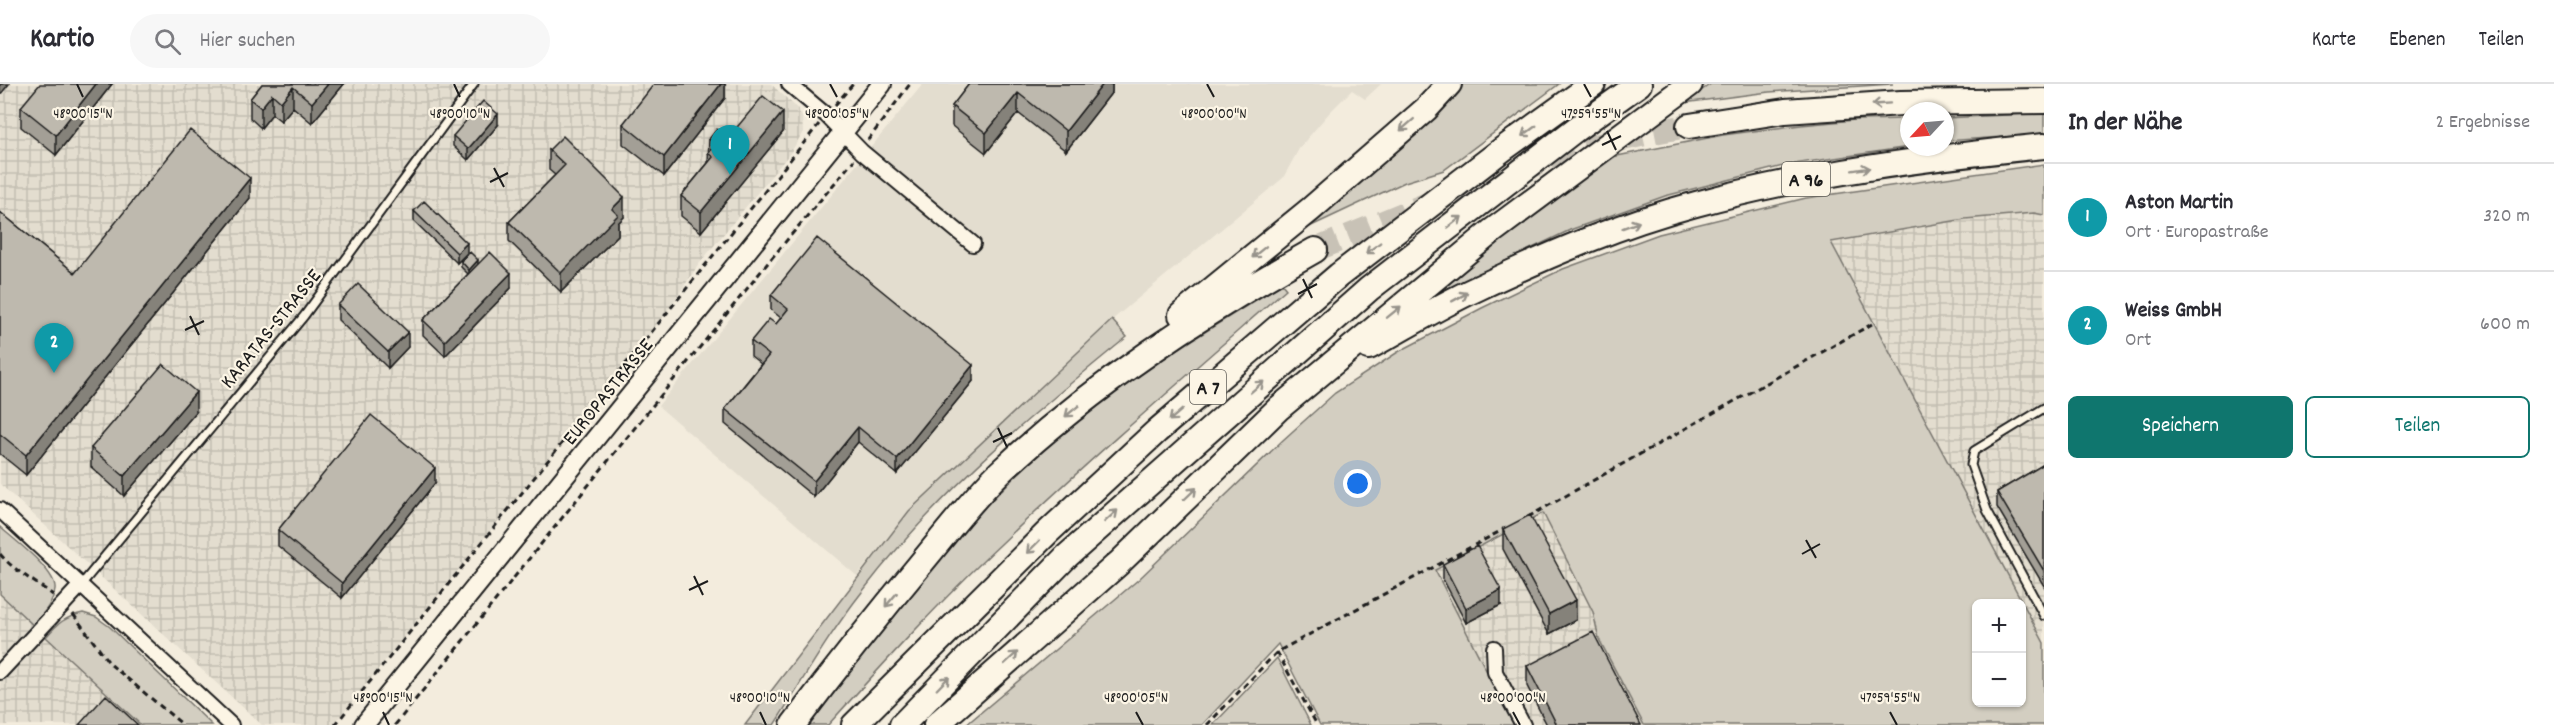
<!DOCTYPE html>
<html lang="de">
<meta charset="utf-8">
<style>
:root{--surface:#fff;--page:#f7f7f7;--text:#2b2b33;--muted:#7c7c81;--line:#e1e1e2;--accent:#0f766e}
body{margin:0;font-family:Dekko,sans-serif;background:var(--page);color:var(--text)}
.controls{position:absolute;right:18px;bottom:18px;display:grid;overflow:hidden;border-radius:9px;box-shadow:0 2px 4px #0004}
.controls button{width:54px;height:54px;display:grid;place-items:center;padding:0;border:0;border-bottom:2px solid var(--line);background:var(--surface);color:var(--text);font:30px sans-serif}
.compass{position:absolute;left:1900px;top:18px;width:54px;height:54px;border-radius:50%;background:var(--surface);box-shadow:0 2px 4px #0004;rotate:244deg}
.you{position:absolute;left:1358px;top:400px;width:21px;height:21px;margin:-15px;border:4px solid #fff;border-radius:50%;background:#1a73e8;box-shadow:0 0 0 9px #1a73e833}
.badge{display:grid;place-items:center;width:39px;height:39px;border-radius:50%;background:var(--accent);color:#fff;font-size:20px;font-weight:700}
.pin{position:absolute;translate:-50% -50px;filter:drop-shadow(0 2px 3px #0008)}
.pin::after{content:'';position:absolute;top:32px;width:21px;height:18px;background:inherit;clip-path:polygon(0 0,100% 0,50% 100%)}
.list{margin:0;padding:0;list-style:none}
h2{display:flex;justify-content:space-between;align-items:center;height:78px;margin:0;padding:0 24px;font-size:26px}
h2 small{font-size:20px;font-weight:400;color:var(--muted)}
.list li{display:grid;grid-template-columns:39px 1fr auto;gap:18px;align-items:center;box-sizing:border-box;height:108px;padding:0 24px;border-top:2px solid var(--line)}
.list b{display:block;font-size:22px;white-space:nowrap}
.list p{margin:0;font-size:20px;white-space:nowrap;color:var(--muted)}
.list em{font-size:20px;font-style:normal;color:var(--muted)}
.actions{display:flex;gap:12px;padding:18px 24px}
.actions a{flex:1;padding:14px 0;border:2px solid var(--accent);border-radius:9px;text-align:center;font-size:21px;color:var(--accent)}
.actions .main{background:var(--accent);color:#fff}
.icon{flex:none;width:33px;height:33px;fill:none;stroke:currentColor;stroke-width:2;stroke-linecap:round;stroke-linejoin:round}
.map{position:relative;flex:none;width:2044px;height:641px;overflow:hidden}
header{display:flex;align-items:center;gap:36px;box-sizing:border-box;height:84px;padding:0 30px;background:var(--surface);border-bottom:2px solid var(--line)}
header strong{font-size:28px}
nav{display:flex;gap:33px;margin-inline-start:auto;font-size:21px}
.search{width:420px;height:54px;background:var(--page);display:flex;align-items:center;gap:15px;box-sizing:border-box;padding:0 21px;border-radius:33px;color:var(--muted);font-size:22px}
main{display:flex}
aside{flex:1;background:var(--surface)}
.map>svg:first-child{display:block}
.built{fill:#e3ddcf}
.industrial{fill:url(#industrial-grid)}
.green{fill:#d3cec1;stroke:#78756e;stroke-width:1.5;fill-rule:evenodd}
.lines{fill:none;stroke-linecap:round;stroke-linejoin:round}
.motorway-tunnel{stroke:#c8c2b6;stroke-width:24;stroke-dasharray:24 12;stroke-linecap:butt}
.service-casing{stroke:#1c1c1c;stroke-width:11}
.minor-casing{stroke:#1c1c1c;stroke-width:18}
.secondary-casing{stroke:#1c1c1c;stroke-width:22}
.motorway-casing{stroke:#1c1c1c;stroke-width:28}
.path{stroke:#1c1c1c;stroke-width:3;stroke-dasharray:6 4.5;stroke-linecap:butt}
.service{stroke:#fcf5e5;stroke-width:7}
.minor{stroke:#fcf5e5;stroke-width:14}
.secondary{stroke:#fcf5e5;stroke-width:18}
.motorway{stroke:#fcf5e5;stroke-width:24}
.wall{fill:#a39f96;stroke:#1c1c1c;stroke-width:1.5}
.shaded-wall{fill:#85827a;stroke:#1c1c1c;stroke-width:1.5}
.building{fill:#beb9ae;stroke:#1c1c1c;stroke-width:1.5}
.oneway{stroke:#97938b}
.ticks{fill:none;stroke:#1c1c1c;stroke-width:2}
.labels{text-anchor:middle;stroke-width:4.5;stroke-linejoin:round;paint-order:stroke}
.shield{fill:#fcf5e5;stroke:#5f5d58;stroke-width:1.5}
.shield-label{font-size:20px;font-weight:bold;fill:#1c1c1c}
.street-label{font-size:21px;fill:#1c1c1c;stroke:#fcf5e5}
.ticks-label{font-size:15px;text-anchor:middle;fill:#1c1c1c;stroke:#fcf5e5;stroke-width:4.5;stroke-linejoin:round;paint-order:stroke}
</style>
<header>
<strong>Kartio</strong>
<div class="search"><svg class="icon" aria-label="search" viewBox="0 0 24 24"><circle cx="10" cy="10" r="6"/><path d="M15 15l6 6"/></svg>Hier suchen</div>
<nav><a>Karte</a><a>Ebenen</a><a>Teilen</a></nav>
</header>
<main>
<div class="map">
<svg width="2044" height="641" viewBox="0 0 2044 641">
<defs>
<pattern id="industrial-grid" width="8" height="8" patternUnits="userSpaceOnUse" patternTransform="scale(1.5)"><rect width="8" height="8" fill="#e3ddcf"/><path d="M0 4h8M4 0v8" fill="none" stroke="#c2bdb1"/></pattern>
</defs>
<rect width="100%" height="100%" fill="#f3ecdd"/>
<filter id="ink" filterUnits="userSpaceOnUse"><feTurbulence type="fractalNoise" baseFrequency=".0167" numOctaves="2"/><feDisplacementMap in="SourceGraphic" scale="12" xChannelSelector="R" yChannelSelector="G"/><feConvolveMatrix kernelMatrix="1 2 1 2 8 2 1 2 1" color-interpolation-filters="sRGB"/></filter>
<g filter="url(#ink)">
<path class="built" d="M923,0H1381L1365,15L1352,6L1330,28L1300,63L1283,94L1112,236L1045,298L909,427L857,492L658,322Z"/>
<path class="industrial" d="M0,0H771L798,25L802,33L803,48L791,68L699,180L664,232L333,641H262L0,400Z
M2034,129L2044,131V559L1831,157L1965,135Z
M1543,429L1593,528L1599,555L1644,641H1514L1435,486Z
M0,510L46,553L141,641H0Z"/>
<path class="green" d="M1461,0H1559L1444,86L1405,98L1307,144Z
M1711,0H1893L1769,8L1683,19Z
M2044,29V50L1945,57V34Z
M1909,35V63L1787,81L1665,112L1570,146L1420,218L1607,74L1723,51L1801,41L1855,36Z
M2044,80V131L2034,129L1965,135L1831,158L2044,559V641H1644L1599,555L1593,528L1543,429L1435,486L1514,641H1320L1278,560L1202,641H966L1139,495L1283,356L1335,309L1398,268L1482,224L1563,185L1659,150L1806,114ZM1976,520H2022V618H1976Z
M1282,200L1286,205C1190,289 1093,372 1001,460C940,517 884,579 828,641H809C877,554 941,463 1021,387C1098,312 1191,256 1282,200Z
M1112,236L1127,253C1032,330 937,410 862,508C829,550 803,596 774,641H745L909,427Z
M0,443C13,455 57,487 55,505C53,519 42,531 34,542L0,510Z
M83,529L96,533L110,543L212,641H141L46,553C58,539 65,533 83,529Z
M1277,574L1311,641H1213Z"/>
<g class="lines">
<path class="motorway-tunnel" d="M1315,166C1436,117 1558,62 1689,42"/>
<defs>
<path id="service" d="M2044,324L1974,367L1971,381L1987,426L2044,532
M81,501L304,232L474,0"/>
<path id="minor" d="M789,0L826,31L862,68L973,160
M0,426L231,641
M1494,564L1495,588L1523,641
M0,588L81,501"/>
<path id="secondary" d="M364,641L882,0"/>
<path id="motorway" d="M1689,42L1785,27L1901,19L2044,17
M1181,231L1311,125L1426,25L1449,0
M1369,263C1404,244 1439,222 1476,205C1546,172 1620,140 1696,120C1810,89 1927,74 2044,62
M793,641C835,585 878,531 923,477C948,447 972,415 1000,388C1094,300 1203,229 1315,166
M854,641L1047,449L1157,347L1339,191L1503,65L1593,0
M902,641L1067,472L1369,205L1576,45L1639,0
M936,641L1119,479L1279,324L1491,148L1690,0"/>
</defs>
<use href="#service" class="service-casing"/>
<use href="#minor" class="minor-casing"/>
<use href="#secondary" class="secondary-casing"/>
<use href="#motorway" class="motorway-casing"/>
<path class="path" d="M835,21L853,0
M868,56L910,0
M1528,433L1872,240
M0,470C15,488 35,497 53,511
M73,530L110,580L183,641
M1277,568L1317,641
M335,641L819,40
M395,641L771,175L854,76
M1207,641L1277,568L1506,444"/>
<use href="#service" class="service"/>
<use href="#minor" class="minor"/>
<use href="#secondary" class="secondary"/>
<use href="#motorway" class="motorway"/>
</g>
<path class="wall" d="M112,0L56,71L21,43V23Z
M262,0H344L312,39L293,23L281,37L272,30L261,44L250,34V15Z
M725,0V14L664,92L623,60V40Z
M969,0H1112V8L1066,67L1018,29L986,69L952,42V22Z
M498,41L468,76L453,62V52Z
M783,48L701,148L681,132V112L708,79L709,55L728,54Z
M549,66L624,133L618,139V151L561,208L509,157V138L555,91L549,86Z
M250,114L26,391L0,370V128L75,189Z
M414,127L467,169L457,179L414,137Z
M461,177L478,180L511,204L445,272L423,251V236L468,190L461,183Z
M771,211L973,297L897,390L858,358L814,413L725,340V325L761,280L751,272V257L776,240L781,234L771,226Z
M338,221L408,263L388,284L338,236Z
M196,328L124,412L91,383V364Z
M2044,380V502L1997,423V408Z
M435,399L342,514L278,462V446Z
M1503,445L1576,536L1549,550L1503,465Z
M1443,480L1501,521L1466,539L1443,495Z
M1527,582L1641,641H1547L1527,602Z"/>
<path class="shaded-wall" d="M0,0H9L0,11Z
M96,0H112L56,71V51Z
M328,0H344L312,39V19Z
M721,0H725V14L664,92V73Z
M1103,0H1112V8L1066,67V47Z
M293,3V23L281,37V18Z
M1018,9V29L986,69V49Z
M272,10V30L261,44V24Z
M783,28V48L701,148V128Z
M498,30V41L468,76V65Z
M250,94V114L26,391V371Z
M624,113V133L618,139V151L561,208V189L612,125Z
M467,159V169L457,179V169Z
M478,176V181L469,191V186Z
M511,189V204L445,272V257Z
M408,248V263L388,284V268Z
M973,281V297L897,390V375Z
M196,308V328L124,412V392Z
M858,343V358L814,413V397Z
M435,384V399L342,514V499Z
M1501,506V521L1466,539V524Z
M1576,516V536L1549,550V530Z"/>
<path class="building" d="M40,0H96L56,51L21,23Z
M262,0H328L312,19L293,3L281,18L272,10L261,24L250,15Z
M654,0H721L664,73L623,40Z
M969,0H1103L1066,47L1018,9L986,49L952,22Z
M763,12L783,28L701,128L681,112L713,73L708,69L716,60L709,55L717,45L728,54Z
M483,17L498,30L468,65L453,52Z
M190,46L250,94L26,371L0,350V128L75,189Z
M563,52L624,113L612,125L618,131L561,189L509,138L565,81L549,66Z
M424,117L467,159L457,169L414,127Z
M817,154L973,281L897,375L858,343L814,397L725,325L769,271L751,257L769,235L776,240L788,225L771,211Z
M470,168L478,176L469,186L461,177Z
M490,168L511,189L445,257L423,236Z
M358,200L408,248L388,268L338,221Z
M163,280L196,308L124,392L91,364Z
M371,331L435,384L342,499L278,446Z
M2044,380V487L1997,408Z
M1530,431L1576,516L1549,530L1503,445Z
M1477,462L1501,506L1466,524L1443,480Z
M1593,548L1641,641H1557L1527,582Z
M106,611L138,641H79Z"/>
<defs><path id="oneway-shaft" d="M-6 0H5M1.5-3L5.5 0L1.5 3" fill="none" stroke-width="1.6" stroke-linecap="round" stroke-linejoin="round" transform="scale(1.5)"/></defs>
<g class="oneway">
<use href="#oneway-shaft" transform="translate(1881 20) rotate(176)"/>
<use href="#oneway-shaft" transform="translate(1407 41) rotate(139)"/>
<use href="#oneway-shaft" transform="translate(1529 47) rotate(144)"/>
<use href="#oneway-shaft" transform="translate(1861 85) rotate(-9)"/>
<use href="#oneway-shaft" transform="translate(1455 138) rotate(-38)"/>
<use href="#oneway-shaft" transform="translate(1631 141) rotate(-20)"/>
<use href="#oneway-shaft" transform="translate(1373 164) rotate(143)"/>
<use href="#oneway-shaft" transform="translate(1259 168) rotate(141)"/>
<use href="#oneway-shaft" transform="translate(1460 213) rotate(-29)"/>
<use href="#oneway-shaft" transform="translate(1394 228) rotate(-39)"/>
<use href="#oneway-shaft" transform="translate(1257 303) rotate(-41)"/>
<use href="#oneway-shaft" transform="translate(1072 327) rotate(141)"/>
<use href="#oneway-shaft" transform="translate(1176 331) rotate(139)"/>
<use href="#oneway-shaft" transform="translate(1190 410) rotate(-44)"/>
<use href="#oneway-shaft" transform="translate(1111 432) rotate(-42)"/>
<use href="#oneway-shaft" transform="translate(1033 463) rotate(135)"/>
<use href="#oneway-shaft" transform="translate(891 516) rotate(130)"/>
<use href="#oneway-shaft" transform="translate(1011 574) rotate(-42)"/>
<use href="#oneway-shaft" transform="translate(943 599) rotate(-46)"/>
</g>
</g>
<path class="ticks" d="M77,0L83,13M454,0L460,13M830,0L837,13M1207,0L1214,13M1584,0L1591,13M1607,47L1616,66M1602,61L1621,52M494,84L504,103M490,98L508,89M1303,195L1312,214M1298,210L1317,200M190,232L199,251M185,246L204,237M998,344L1007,363M993,358L1012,349M1806,456L1816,474M1802,470L1820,460M694,492L703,511M689,506L708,497M383,628L389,641M760,628L766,641M1136,628L1143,641M1513,628L1520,641M1890,628L1897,641"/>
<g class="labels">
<g class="shield">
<rect x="1782" y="78" width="48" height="34" rx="4.5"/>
<rect x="1190" y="286" width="36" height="34" rx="4.5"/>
</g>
<g class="shield-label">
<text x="1806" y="102">A 96</text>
<text x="1208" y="310">A 7</text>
</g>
<g class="street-label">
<text transform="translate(270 244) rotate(-51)" y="7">KARATAS-STRASSE</text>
<text transform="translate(607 307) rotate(-51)" y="7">EUROPASTRASSE</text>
</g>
</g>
<g class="ticks-label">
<text x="1591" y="34">47°59'55"N</text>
<text x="83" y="34">48°00'15"N</text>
<text x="460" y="34">48°00'10"N</text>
<text x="837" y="34">48°00'05"N</text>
<text x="1214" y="34">48°00'00"N</text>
<text x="383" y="618">48°00'15"N</text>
<text x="760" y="618">48°00'10"N</text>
<text x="1136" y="618">48°00'05"N</text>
<text x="1513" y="618">48°00'00"N</text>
<text x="1890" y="618">47°59'55"N</text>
</g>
</svg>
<div class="controls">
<button>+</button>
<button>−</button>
</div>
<svg class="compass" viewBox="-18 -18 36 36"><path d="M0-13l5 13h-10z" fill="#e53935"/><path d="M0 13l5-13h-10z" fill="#7c7c81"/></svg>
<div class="you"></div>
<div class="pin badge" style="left:730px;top:91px;background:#0f9aa8">1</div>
<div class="pin badge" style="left:54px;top:289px;background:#0f9aa8">2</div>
</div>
<aside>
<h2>In der Nähe<small>2 Ergebnisse</small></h2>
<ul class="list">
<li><span class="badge" style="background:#0f9aa8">1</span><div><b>Aston Martin</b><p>Ort · Europastraße</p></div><em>320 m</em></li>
<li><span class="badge" style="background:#0f9aa8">2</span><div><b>Weiss GmbH</b><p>Ort</p></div><em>600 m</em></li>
</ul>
<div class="actions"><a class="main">Speichern</a><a>Teilen</a></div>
</aside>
</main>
